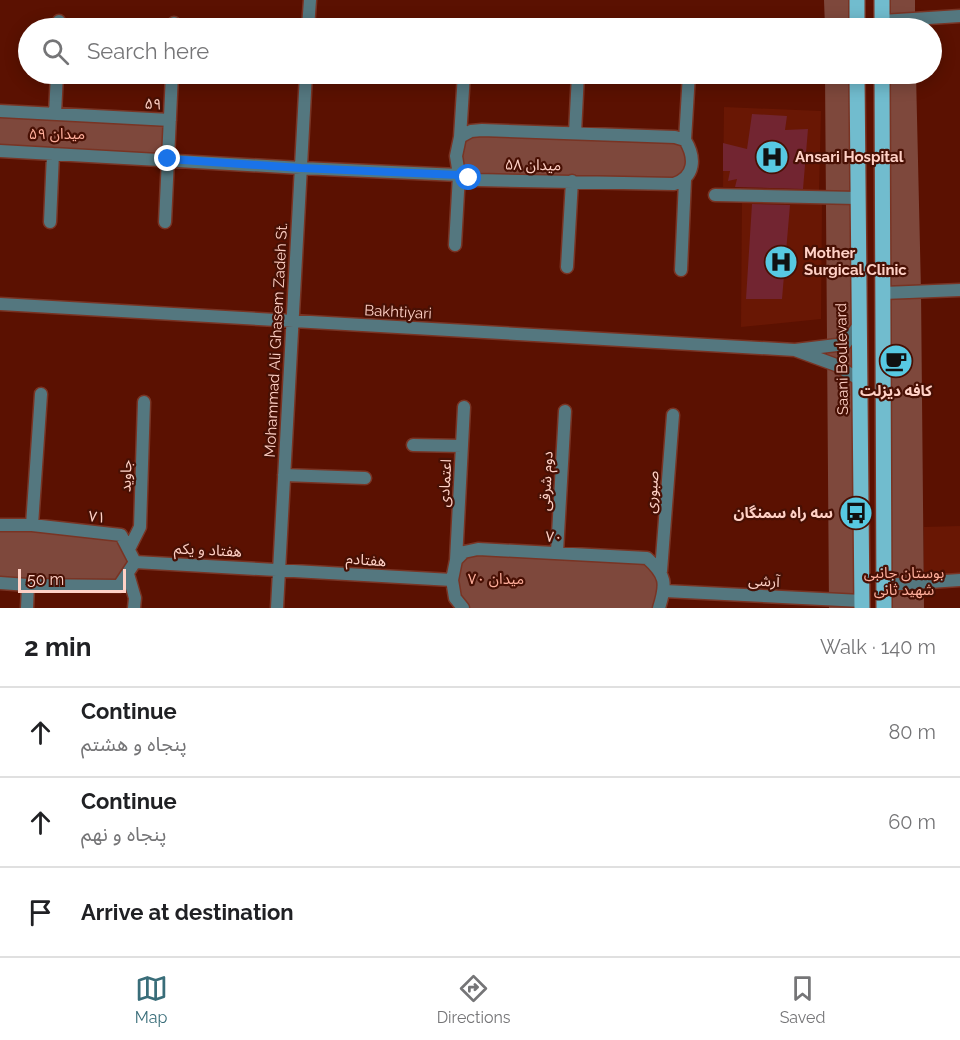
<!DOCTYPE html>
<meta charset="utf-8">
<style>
:root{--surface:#fff;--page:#f2f2f2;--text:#202124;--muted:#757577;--line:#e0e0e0;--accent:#396d79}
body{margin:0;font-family:Raleway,"Noto Sans Arabic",sans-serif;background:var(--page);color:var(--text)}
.scale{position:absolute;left:18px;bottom:15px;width:108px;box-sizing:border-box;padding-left:6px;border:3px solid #ffd1c6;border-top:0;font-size:16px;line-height:21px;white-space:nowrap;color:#ffd1c6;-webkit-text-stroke:4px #481004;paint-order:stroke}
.stop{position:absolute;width:18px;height:18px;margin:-14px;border:4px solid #1a73e8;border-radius:50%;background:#fff}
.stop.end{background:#1a73e8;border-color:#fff;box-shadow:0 2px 6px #0008}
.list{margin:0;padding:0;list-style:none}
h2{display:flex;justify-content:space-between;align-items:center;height:78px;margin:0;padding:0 24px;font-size:26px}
h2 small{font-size:20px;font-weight:400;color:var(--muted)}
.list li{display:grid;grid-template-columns:39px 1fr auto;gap:18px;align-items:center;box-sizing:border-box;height:90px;padding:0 24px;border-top:2px solid var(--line)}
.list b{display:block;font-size:22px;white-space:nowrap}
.list p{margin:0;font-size:20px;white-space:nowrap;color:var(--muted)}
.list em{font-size:20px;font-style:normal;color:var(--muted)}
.icon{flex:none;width:33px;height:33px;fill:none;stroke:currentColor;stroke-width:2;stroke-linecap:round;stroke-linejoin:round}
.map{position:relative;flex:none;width:960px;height:608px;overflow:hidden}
.search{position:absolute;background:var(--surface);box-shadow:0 3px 15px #0003;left:18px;right:18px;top:18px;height:66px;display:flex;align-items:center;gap:15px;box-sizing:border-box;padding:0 21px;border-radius:33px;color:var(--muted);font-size:22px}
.sheet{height:348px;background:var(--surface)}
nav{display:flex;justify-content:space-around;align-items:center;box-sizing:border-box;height:84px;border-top:2px solid var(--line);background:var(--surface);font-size:16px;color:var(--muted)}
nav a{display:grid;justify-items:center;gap:3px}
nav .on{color:var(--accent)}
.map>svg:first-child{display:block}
.built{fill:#691704}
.green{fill:#7e483c}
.building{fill:#722531}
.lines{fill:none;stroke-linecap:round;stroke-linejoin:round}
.street-casing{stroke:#793424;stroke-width:15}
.primary-casing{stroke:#793424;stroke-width:18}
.street{stroke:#54777f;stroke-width:12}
.primary{stroke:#71bcce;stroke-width:15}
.route{stroke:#1a73e8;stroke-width:8}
.labels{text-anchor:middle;stroke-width:4.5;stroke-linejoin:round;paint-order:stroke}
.street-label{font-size:15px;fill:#ffd1c6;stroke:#481004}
.park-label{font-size:15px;fill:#feae9b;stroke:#481004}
.poi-label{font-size:15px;font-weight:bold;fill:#ffd1c6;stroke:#481004;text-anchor:start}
</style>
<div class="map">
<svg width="960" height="608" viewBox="0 0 960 608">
<rect width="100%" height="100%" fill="#5b1101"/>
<path class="built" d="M724,107L821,111L819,191L723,187Z
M742,197L822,204L821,319L741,327Z
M960,526V580L924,583V527Z"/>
<path class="green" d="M824,0H857V28H825Z
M882,0H915V28H882Z
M825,74H857L863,608H829Z
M882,74H916L921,291L924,608H884Z
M0,111L170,120L168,159L0,151Z
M471,131L675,137L691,149L685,180L459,175L460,137Z
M0,525L121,535L135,562L119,586L0,583Z
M464,552L647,558L661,571L659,608H463L455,598L456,560Z"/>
<path class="building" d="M752,114L787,116L785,130L808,129L803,189L735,187L737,179L728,181L730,171H723V143L747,149Z
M752,204L790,205L782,299H746Z"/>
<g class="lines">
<defs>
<path id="street" d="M882,21L960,16
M59,28V21
M174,28V23
M308,28L310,0
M0,111L170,120
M55,114L57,74
M482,130L675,137L685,140C696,158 695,177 674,184L477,180L459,175L456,156L460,137L471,131Z
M575,133L578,74
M460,137L464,74
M685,140L689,74
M0,151L301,168L459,175L455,245
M715,195L857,198
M50,222L53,154
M165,222L172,74
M567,267L572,181
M681,270L685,180
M883,293L960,290
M0,304L795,350
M859,325L845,344L795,350L836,365L860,380
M413,445L462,446
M284,475L365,478
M0,525H32L121,535L135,562L119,586L28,585L0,583
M32,525L41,394
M129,549L140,527L144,402
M557,552L565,411
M456,560L464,407
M135,562L452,580
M661,571L673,415
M128,574L135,598L134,608
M884,585L960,580
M665,591L862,601
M27,608L28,585
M277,608L306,74
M463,608L455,598L452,580L456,560L464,552L478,549L647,558C666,575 667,583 659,608"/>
<path id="primary" d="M882,0V28
M857,28V0
M857,74L862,608
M882,74L884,608"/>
</defs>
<use href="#street" class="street-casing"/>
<use href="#primary" class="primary-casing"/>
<use href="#street" class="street"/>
<use href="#primary" class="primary"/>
</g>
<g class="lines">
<path class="route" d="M168,159L301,168L459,175L469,178"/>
</g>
<defs>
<symbol id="hospital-disc" viewBox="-11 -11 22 22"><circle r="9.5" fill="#57c9e2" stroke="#481004"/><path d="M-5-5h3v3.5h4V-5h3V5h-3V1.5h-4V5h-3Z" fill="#111"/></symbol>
<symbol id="cafe-disc" viewBox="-11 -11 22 22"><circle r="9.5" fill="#57c9e2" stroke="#481004"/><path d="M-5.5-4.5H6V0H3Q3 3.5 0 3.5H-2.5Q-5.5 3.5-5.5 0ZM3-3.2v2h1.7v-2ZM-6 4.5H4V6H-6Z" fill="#111"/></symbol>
<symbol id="bus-disc" viewBox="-11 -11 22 22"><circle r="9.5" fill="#57c9e2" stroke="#481004"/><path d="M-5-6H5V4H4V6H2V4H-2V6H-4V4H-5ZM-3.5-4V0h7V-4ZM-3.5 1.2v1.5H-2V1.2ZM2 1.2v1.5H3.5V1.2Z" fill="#111"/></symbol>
</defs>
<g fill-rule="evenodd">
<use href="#hospital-disc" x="753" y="138" width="38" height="38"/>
<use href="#hospital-disc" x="762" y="243" width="38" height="38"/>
<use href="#cafe-disc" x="877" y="342" width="38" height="38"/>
<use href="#bus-disc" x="837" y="494" width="38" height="38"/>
</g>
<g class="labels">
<g class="street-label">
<text transform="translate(153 104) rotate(3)" y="5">۵۹</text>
<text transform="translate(533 165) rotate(1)" y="5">میدان ۵۸</text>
<text transform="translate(398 312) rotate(3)" y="5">Bakhtiyari</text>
<text transform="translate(276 340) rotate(-87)" y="5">Mohammad Ali Ghasem Zadeh St.</text>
<text transform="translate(842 359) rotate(-91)" y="5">Saani Boulevard</text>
<text transform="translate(126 476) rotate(-88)" y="5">جاوید</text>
<text transform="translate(546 481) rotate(-87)" y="5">دوم شرقی</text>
<text transform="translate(445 483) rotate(-87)" y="5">اعتمادی</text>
<text transform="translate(652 492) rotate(-86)" y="5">صبوری</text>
<text transform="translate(97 517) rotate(6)" y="5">۷۱</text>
<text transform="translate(554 537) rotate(3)" y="5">۷۰</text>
<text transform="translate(208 550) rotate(3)" y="5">هفتاد و یکم</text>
<text transform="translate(366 560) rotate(4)" y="5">هفتادم</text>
<text transform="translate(764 581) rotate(3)" y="5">آرشی</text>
</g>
<g class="park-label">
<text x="57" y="139">میدان ۵۹</text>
<text x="904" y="578">بوستان جانبی<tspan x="904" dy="17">شهید ثانی</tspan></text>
<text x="496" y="584">میدان ۷۰</text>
</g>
<g class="poi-label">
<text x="795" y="162">Ansari Hospital</text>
<text x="804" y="258">Mother<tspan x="804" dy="17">Surgical Clinic</tspan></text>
<text x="896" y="396" text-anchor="middle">کافه دیزلت</text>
<text x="833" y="518" text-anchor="end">سه راه سمنگان</text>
</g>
</g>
</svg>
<div class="scale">50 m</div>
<div class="stop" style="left:469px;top:178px"></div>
<div class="stop end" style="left:168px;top:159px"></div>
<div class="search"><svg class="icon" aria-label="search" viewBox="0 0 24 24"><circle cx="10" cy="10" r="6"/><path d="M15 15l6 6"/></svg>Search here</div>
</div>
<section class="sheet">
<h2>2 min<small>Walk · 140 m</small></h2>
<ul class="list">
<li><svg class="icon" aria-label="ahead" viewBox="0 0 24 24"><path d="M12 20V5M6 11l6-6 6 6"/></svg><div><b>Continue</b><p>پنجاه و هشتم</p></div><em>80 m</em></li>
<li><svg class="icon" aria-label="ahead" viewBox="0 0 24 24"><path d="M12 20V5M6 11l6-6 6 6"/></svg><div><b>Continue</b><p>پنجاه و نهم</p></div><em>60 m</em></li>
<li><svg class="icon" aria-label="arrive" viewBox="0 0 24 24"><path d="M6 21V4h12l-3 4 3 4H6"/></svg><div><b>Arrive at destination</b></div></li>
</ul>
</section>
<nav>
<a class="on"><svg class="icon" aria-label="map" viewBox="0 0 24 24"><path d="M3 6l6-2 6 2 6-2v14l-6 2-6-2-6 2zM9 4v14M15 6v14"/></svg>Map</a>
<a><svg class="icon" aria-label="directions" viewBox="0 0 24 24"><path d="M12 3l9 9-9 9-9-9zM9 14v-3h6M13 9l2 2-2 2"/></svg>Directions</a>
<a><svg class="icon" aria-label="saved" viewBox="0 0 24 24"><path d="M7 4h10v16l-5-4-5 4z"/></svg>Saved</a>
</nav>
